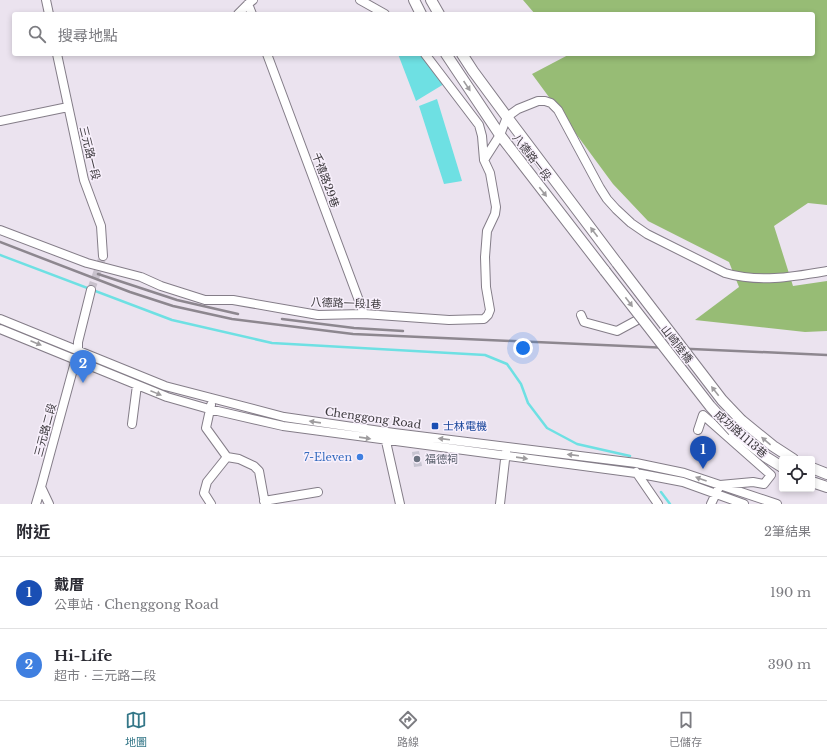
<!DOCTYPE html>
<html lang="zh-TW">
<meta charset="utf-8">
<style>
:root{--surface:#fff;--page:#f2f2f3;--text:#2b2b33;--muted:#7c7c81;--line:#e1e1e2;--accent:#347788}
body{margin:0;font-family:"Libre Baskerville","Noto Sans TC",serif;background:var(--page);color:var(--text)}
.controls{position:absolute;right:12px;bottom:12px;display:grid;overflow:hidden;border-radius:4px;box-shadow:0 2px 6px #0003}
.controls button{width:36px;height:36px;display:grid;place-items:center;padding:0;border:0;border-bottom:1px solid var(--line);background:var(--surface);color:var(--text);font:20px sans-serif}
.you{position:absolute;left:523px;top:348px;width:14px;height:14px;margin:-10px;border:3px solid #fff;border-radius:50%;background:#1a73e8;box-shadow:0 0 0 6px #1a73e833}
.badge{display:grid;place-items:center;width:26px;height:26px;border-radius:50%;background:var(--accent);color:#fff;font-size:13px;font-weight:700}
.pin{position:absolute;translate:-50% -33px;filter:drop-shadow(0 1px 2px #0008)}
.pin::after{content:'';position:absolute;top:21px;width:14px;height:12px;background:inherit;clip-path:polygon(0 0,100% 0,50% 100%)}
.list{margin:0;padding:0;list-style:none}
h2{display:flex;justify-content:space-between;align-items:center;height:52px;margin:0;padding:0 16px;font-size:17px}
h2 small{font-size:13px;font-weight:400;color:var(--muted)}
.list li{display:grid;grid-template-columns:26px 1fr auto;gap:12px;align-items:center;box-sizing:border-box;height:72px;padding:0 16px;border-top:1px solid var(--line)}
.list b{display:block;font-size:15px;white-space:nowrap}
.list p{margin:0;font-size:13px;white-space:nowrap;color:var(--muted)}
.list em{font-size:13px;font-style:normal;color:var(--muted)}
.icon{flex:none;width:22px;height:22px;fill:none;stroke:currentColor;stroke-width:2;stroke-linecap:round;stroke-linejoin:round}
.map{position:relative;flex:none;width:827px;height:504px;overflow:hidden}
.search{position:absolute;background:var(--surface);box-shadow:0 2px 6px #0003;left:12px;right:12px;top:12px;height:44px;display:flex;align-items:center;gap:10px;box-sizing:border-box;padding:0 14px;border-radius:4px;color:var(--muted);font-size:15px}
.sheet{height:196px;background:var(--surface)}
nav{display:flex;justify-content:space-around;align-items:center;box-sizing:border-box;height:56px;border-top:1px solid var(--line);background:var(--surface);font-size:11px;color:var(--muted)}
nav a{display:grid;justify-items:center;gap:2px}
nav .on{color:var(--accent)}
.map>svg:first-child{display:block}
.forest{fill:#97bc75}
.water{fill:#6ee0e3}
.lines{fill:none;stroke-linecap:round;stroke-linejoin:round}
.stream{stroke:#6ee0e3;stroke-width:2.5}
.building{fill:#c7c4d1}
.minor-tunnel{stroke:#c8c1cc;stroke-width:8;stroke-dasharray:8 4;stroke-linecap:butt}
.minor-casing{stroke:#847d88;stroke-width:10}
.major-casing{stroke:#847d88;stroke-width:12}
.minor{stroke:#fff;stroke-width:8}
.major{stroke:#fff;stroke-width:10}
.rail{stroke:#8d878f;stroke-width:2.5}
.major-bridge-casing{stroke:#847d88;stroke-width:12;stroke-linecap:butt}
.major-bridge{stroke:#fff;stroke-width:10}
.oneway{fill:#9e9c9e}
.transit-dot{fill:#1a4fb4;stroke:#f8f0fc;stroke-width:1.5}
.shop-dot{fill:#3f7fe0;stroke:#f8f0fc;stroke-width:1.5}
.worship-dot{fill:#6b7280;stroke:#f8f0fc;stroke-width:1.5}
.labels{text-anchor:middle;stroke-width:3;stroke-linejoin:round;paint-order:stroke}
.street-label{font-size:11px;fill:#3d3a3e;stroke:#f8f0fc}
.transit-label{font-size:11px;fill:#164399;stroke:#f8f0fc;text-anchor:start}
.shop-label{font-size:11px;fill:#366cbe;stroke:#f8f0fc;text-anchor:end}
.worship-label{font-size:11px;fill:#5b616d;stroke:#f8f0fc;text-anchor:start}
</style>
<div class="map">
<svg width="827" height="504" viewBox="0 0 827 504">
<rect width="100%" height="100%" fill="#ebe3ef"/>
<path class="forest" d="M523,0H827V205L808,203L774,226L793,286L827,281V331L805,332L695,320L739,287L729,262L648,221L613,184L532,74L570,54H813V14H535Z"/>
<path class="water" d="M398,54H423L444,84L416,101Z
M437,99L462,181L444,184L419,106Z"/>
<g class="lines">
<path class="stream" d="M0,255L172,320L272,343L485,355L507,364L521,384L528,403L547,428L577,444L630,456
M661,492L670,504"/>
</g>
<path class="building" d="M419,451L422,466L414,467L412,452Z"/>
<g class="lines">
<path class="minor-tunnel" d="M91,290L103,256"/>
<defs>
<path id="minor" d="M46,0L49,14
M360,0L385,14
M248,4L252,14
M238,14L248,4L253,0
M57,54L84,180L101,226L103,256
M267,54L364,314
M425,54L479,125L482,136L484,160
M0,121L68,107
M0,230L87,263L141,277L161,286L205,300H233L318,315L364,314L449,320L484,319L488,315L490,310L486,287L485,257L487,231L495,214L496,207L490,173L484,160L500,135L507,117L518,109L538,101H545L551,103L558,110L600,188L607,199L616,209L631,223L647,234L725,273C759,283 792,277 827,271
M581,315L584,322L617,331L641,318
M0,319L165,386L284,417L394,433L636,463L684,473L777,504
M0,329L167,397L209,409L283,426L636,473L683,482L744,504
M211,405L206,428L227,457L239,459L254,466L259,471L265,504
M132,424L137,385
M698,430L703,415L771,475L764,484L753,482L720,485L711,504
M385,437L400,504
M636,472L658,504
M264,501L318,492
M36,504L41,487
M49,504L41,487L78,351V342L91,290
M211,504L204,493L207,482L227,457
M500,504L506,451"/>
<path id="major" d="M414,0L421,14
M431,0L439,14
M446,54L500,135L605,271
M462,54L473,71L507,117L617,263
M741,420L773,446L793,459
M733,431L766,457L782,467
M812,468L827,474
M812,482L827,487"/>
</defs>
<use href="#minor" class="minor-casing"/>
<use href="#major" class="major-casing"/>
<use href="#minor" class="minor"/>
<use href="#major" class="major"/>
<path class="rail" d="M0,242L130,292L173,306L232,319L353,334L827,355
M98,274L177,300L238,314
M282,319L354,328L403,331"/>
<defs>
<path id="major-bridge" d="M617,263L722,400L741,420
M605,271L710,406L733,431"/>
</defs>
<use href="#major-bridge" class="major-bridge-casing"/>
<use href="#major-bridge" class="major-bridge"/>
</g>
<defs><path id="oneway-solid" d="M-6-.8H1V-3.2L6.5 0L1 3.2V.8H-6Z"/></defs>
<g class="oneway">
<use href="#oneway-solid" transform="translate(467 86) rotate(56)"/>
<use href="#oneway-solid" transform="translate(543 192) rotate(52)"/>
<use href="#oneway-solid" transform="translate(594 232) rotate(-127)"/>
<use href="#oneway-solid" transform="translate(629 302) rotate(53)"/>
<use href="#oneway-solid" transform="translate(36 343) rotate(23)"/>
<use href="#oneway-solid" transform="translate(715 391) rotate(-128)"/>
<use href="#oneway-solid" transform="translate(156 393) rotate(22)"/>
<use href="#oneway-solid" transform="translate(315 422) rotate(-172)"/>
<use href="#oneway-solid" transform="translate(365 438) rotate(8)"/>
<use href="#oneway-solid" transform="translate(444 439) rotate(-173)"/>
<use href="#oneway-solid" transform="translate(766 441) rotate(-140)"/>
<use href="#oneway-solid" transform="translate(573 455) rotate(-173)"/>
<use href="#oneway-solid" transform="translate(522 458) rotate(8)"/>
<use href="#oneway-solid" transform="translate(701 479) rotate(-160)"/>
</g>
<rect class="transit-dot" x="431" y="422" width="8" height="8" rx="2"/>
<circle class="shop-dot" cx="360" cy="457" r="4"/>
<circle class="worship-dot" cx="417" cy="459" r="4"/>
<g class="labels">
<g class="street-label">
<text transform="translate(90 153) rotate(76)" y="4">三元路一段</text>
<text transform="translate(532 157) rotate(52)" y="4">八德路一段</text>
<text transform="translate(326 180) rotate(70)" y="4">千禧路29巷</text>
<text transform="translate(346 303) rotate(2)" y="4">八德路一段1巷</text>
<text transform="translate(677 344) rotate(52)" y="4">山崎陸橋</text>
<text transform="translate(373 418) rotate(8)" y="4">Chenggong Road</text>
<text transform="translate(45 430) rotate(-75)" y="4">三元路二段</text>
<text transform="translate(741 434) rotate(41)" y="4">成功路1113巷</text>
</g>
<g class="transit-label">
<text x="443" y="430">士林電機</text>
</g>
<g class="shop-label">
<text x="352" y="461">7-Eleven</text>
</g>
<g class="worship-label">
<text x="425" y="463">福德祠</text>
</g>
</g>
</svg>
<div class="controls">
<button><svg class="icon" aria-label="locate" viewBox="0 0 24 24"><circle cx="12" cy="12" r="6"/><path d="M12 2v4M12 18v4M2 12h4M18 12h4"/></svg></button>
</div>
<div class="you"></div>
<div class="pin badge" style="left:703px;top:469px;background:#1a4fb4">1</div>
<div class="pin badge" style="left:83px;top:383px;background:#3f7fe0">2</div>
<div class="search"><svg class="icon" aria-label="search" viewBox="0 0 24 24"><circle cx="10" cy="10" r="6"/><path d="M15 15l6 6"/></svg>搜尋地點</div>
</div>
<section class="sheet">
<h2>附近<small>2筆結果</small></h2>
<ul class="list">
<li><span class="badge" style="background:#1a4fb4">1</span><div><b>戴厝</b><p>公車站 · Chenggong Road</p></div><em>190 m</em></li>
<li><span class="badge" style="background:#3f7fe0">2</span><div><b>Hi-Life</b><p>超市 · 三元路二段</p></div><em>390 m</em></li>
</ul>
</section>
<nav>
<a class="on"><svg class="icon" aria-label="map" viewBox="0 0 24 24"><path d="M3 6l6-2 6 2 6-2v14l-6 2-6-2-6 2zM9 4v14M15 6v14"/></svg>地圖</a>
<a><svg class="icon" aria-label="directions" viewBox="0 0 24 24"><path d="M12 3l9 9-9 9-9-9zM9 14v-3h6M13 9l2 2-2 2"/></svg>路線</a>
<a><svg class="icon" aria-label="saved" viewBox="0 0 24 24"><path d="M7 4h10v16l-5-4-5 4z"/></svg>已儲存</a>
</nav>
